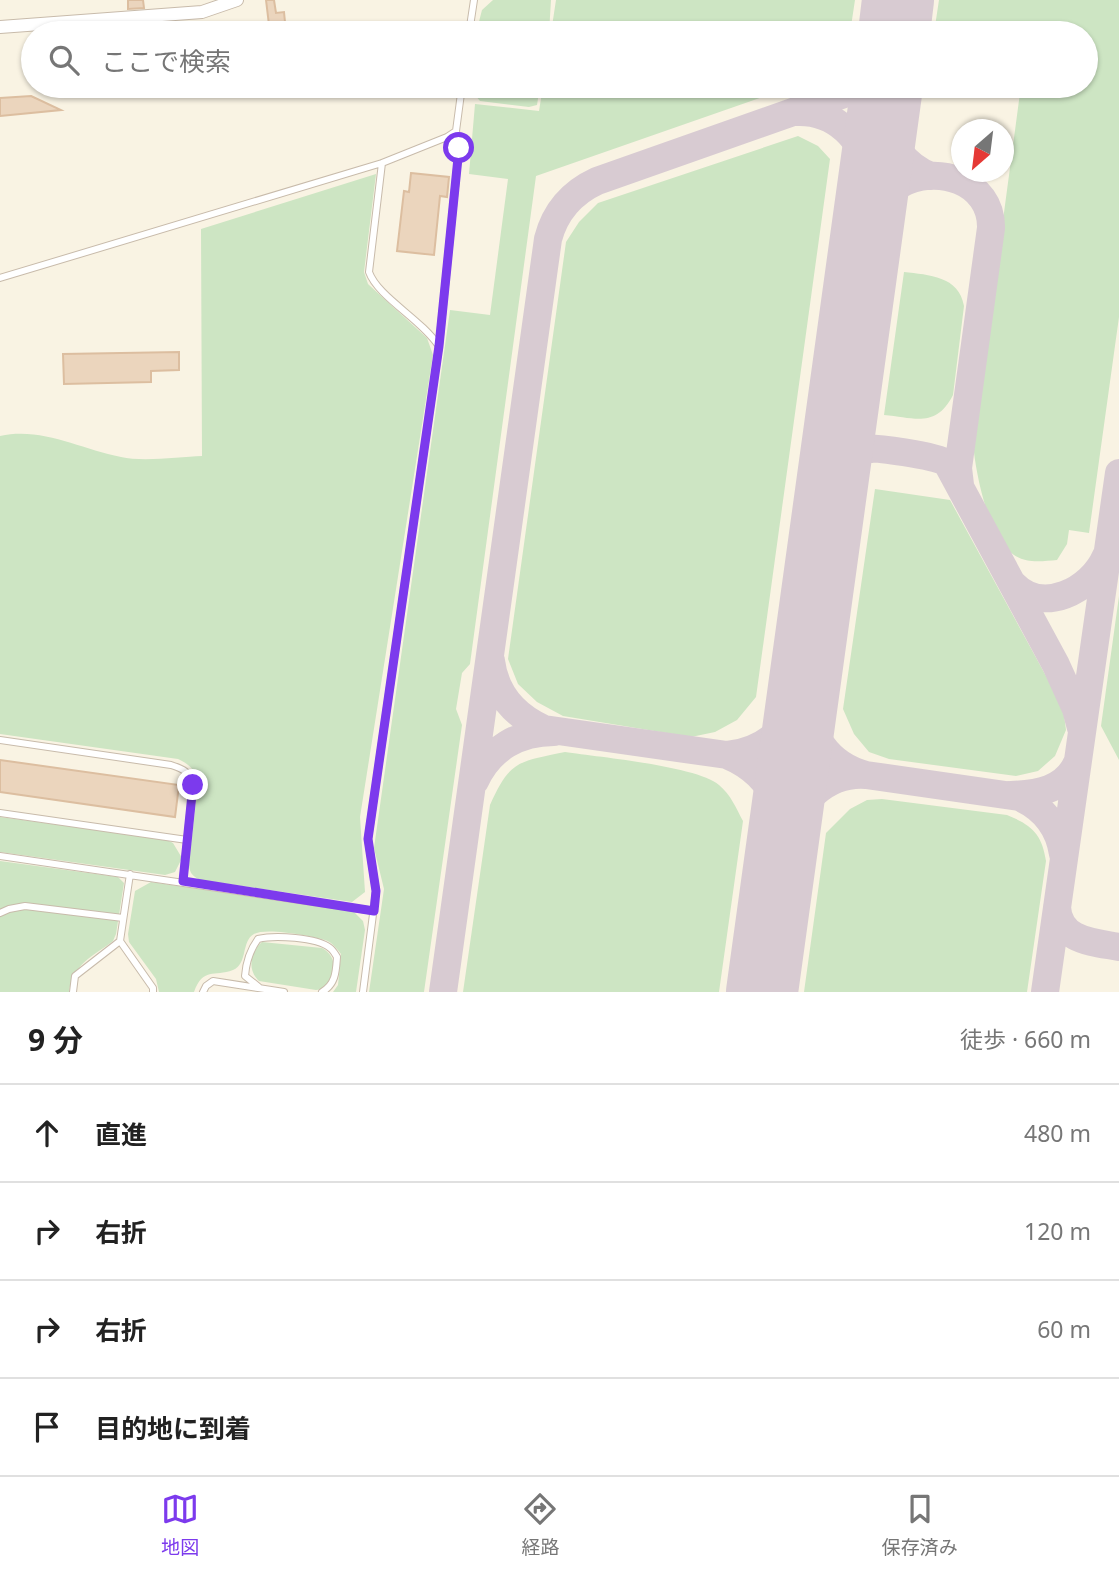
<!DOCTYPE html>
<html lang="ja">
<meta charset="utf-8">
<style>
:root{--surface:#fff;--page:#f6f6f6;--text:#222;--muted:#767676;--line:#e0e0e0;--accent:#7c3aed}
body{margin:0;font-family:"Noto Sans","Noto Sans JP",sans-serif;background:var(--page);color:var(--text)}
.compass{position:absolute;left:951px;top:119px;width:63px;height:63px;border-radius:50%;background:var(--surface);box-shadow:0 2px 5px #0004;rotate:208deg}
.stop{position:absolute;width:21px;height:21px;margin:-16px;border:5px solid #7c3aed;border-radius:50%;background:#fff}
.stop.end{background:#7c3aed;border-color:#fff;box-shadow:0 2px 7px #0008}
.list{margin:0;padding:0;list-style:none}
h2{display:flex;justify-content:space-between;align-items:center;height:91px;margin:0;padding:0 28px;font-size:30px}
h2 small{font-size:23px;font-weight:400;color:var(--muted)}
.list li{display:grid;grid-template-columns:46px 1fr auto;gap:21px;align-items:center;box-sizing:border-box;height:98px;padding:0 28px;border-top:2px solid var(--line)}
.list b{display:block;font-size:26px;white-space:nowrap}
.list em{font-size:23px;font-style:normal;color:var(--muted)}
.icon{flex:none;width:38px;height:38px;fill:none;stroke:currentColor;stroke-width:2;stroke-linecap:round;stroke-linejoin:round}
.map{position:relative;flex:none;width:1119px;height:992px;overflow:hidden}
.search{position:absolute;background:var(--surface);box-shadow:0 2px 5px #0004;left:21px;right:21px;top:21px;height:77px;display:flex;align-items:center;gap:18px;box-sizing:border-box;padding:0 24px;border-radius:38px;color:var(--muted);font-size:26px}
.sheet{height:483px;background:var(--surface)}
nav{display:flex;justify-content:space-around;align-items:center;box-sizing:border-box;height:98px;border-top:2px solid var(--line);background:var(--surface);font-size:19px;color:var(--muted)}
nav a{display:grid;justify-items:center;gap:4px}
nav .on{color:var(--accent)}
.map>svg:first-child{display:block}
.green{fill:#cde5c3}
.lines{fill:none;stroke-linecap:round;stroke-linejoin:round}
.taxiway{stroke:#d8cbd2;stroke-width:28}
.runway{stroke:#d8cbd2;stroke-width:72}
.building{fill:#ebd5bd;stroke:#dcbea0;stroke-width:2}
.service-casing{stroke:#c8bbab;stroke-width:8}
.minor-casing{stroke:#c8bbab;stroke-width:14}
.service{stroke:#fff;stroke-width:6}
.minor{stroke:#fff;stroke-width:12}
.route{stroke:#7c3aed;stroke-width:9}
</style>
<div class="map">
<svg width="1119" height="992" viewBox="0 0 1119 992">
<rect width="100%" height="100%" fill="#f9f3e3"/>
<path class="green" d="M493,0H551L549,33H476L482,10Z
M556,0H855L850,33H551Z
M939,0H1119V317L1089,533L1069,530L1067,544L1057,560C1043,561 1027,564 1014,555C988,538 976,474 973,444L1020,93L975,86H1086V33H934Z
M471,86H540L537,105L529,107L480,101L470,89Z
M543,86H794L536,176L470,664L462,673L456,709L462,725L424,992H369L384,889L374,848L450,310L490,315L508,179L469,174L475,104L539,111Z
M798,136L818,146L830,159L756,697L737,720L715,732L691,737L563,716L537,702L518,684L508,659L566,242L579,222L598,203Z
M376,174L364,272L368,284L427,338L433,355L360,817L365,892L352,902L200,880C191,875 189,872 189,862L198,784C195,770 191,765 178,759L0,734V436C43,427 79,449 121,457C142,462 180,457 202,456L201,229Z
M904,272C929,275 959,276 964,306L953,395C936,428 916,418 884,415Z
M875,489L950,500L1063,707L1066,730L1055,756L1038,771L1016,776L889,759L869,752L854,734L843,709Z
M1119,596V760L1101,726Z
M565,752C598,757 697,766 719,785C731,795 736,808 743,821L719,992H463L490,805C510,760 518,762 565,752Z
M882,799L1007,815C1032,825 1042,834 1046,861L1027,992H804L826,833L850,809L867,800Z
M0,817L165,839L173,843L182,858L175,872L165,875L0,852Z
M0,861L118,877L124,883L116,934L113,941C92,957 73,964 69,992H0Z
M151,882L354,912L363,921L365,930L356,992H333L338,985L341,954C337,949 332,942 325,940C312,936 266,927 254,934C241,941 248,964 233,970C214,977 203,967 194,992H159L156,979L129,942L128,934L135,891Z
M262,942L322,948C340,958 334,976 323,989L316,990L259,981C247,970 250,952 262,942Z"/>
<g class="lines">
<path class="taxiway" d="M796,112C838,110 861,140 874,176
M882,116C891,143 903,165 931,176
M867,228C875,211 883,195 899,185C936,163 992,181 991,228L958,468L960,485
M841,415C844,433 855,444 872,449
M834,469C840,459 848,452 860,449C873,446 936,456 947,463L1056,665L1076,709L1081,728
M1013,584C1042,615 1091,591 1106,556
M491,661C495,693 515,716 544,729L727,755C763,770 783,799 783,838
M802,695C810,733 826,765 866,775L1019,797C1044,808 1059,827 1063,854
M727,755C762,752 792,728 802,695
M475,781C490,748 519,732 554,732
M1011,795C1037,794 1065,790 1077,763
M783,838C800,804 824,772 866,775
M1057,907C1059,941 1093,942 1119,947
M443,992L548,239C555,212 571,193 597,181L844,94L859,86
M1045,992L1119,473"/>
<path class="runway" d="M894,33L898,0
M762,992L887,86"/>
</g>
<path class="building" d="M128,0H143L144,8L128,9Z
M266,0H274L276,13L284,12L285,22H309L308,33H270Z
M31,96L61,110L0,116V98Z
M411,173L449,177L447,197L440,196L434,255L397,251L404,191L409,192Z
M179,352V370L151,371V382L64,384L63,354Z
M0,760L179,785L175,817L0,792Z"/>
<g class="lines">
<defs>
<path id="service" d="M469,33L474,0
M382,163L369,272C378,297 421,319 438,345
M0,278L382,163L447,137L456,131
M0,740L171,765C184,769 189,772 193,785L183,881
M0,813L187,840
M0,856L374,911
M0,913L9,909L25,906L123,918
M120,941L130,874
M260,988L245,976C246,962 250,950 258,939C274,935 317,937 330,948C333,950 335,954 337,957C336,971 336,984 322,992
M73,992L75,976L120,941L153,988V992
M203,992L206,986L213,981L284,992
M363,992L376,891L368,839L439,346L459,148L456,131L462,86"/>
<path id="minor" d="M0,27L202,12L237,0"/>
</defs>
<use href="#service" class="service-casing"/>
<use href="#minor" class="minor-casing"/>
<use href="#service" class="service"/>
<use href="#minor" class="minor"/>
</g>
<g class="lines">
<path class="route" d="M193,785L183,881L374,911L376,891L368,839L439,346L459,148"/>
</g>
</svg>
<svg class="compass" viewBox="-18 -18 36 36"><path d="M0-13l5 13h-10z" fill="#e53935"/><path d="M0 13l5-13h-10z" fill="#767676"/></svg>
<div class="stop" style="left:459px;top:148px"></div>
<div class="stop end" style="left:193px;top:785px"></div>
<div class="search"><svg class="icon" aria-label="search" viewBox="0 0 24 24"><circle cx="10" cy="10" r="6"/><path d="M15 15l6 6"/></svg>ここで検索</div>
</div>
<section class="sheet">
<h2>9 分<small>徒歩 · 660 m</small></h2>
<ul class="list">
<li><svg class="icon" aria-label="ahead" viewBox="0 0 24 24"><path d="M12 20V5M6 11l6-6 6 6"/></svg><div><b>直進</b></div><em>480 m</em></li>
<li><svg class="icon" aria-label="right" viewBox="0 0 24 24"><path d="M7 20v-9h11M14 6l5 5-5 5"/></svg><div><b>右折</b></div><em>120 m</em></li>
<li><svg class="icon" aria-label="right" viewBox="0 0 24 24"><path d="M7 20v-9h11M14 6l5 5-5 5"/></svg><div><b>右折</b></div><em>60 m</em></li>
<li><svg class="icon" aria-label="arrive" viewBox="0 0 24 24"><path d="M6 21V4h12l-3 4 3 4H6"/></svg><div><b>目的地に到着</b></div></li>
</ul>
</section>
<nav>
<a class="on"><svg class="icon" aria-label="map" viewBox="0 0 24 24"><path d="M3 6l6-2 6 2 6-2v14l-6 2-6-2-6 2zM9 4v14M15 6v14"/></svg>地図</a>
<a><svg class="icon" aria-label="directions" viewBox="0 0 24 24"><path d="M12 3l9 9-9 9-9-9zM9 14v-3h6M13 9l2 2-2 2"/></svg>経路</a>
<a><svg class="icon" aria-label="saved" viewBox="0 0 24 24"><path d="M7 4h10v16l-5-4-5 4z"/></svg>保存済み</a>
</nav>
